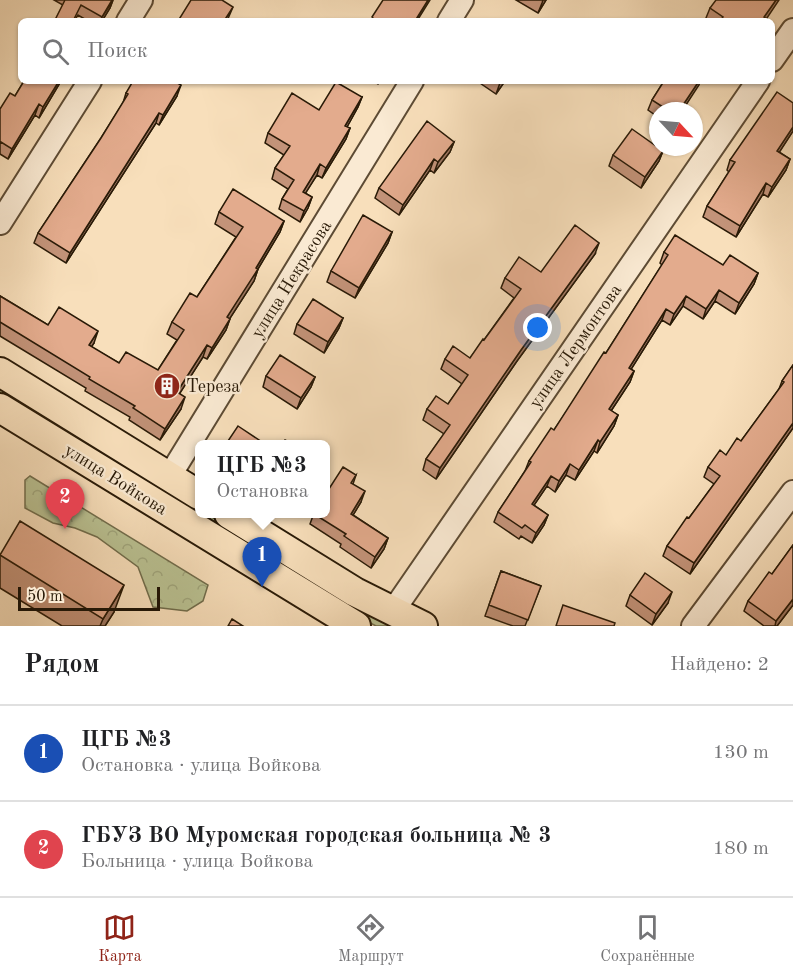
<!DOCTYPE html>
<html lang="ru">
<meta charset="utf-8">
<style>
:root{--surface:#fff;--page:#f6f6f6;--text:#202124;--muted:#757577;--line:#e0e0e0;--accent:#8f2418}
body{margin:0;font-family:"Old Standard TT",serif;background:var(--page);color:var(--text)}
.compass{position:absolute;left:649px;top:102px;width:54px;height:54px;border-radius:50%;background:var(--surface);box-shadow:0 2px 4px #0004;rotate:116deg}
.scale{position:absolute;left:18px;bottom:15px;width:142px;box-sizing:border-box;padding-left:6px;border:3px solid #291a07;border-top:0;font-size:16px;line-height:21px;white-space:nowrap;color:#291a07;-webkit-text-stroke:4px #faead3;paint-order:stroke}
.you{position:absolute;left:538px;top:328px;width:21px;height:21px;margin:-15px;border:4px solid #fff;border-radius:50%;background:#1a73e8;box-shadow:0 0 0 9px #1a73e833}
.badge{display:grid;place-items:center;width:39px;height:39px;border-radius:50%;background:var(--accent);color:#fff;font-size:20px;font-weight:700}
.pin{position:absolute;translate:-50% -50px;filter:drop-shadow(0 2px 3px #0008)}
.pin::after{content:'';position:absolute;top:32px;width:21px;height:18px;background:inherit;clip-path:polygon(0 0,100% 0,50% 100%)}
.popup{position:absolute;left:195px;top:440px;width:135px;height:78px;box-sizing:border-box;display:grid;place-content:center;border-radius:9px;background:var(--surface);filter:drop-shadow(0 2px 4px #0005);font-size:20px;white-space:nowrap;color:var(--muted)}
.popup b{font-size:22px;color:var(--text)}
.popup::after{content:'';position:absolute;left:50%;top:100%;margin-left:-12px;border:12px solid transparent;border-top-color:var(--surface)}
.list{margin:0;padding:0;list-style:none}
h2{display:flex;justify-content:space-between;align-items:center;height:78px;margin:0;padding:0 24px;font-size:26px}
h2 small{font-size:20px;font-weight:400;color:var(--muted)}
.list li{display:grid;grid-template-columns:39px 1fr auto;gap:18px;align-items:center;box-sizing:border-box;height:96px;padding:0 24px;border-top:2px solid var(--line)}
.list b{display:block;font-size:22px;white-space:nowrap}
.list p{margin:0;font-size:20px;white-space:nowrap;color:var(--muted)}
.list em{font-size:20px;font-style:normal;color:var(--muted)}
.icon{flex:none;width:33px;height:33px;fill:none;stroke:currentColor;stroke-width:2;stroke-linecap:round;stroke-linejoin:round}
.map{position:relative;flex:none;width:793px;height:626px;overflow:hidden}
.search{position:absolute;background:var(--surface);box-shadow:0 2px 4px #0004;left:18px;right:18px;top:18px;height:66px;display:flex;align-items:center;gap:15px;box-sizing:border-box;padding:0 21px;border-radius:9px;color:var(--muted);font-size:22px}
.sheet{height:270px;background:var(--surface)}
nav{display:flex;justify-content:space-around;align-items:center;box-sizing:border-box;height:84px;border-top:2px solid var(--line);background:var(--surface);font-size:16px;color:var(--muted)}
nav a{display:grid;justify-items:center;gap:3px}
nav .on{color:var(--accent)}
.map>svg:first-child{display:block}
.grass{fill:url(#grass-dots);stroke:#726e4d;stroke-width:1.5}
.forest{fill:url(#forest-crowns);stroke:#726e4d;stroke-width:1.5}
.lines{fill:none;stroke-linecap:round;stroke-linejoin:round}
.minor-casing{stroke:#5d4b34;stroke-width:26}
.major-casing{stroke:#291a07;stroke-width:32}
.minor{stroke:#faead3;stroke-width:22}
.major{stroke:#f8dfbb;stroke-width:28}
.wall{fill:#c39379;stroke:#291a07;stroke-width:1.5}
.shaded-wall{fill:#9f7863;stroke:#291a07;stroke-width:1.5}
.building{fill:#e3ab8d;stroke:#291a07;stroke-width:1.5}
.labels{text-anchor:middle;stroke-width:4.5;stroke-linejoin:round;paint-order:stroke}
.street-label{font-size:18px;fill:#291a07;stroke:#faead3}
.poi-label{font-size:18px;fill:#291a07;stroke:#faead3;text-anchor:start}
</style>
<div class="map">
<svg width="793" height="626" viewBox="0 0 793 626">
<defs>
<pattern id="grass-dots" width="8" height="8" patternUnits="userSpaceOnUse" patternTransform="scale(1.5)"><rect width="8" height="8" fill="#bac293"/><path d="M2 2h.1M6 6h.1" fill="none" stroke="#a0a67d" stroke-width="1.8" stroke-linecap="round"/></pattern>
<pattern id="forest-crowns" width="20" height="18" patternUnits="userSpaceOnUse" patternTransform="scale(1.5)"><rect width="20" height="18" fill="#bac293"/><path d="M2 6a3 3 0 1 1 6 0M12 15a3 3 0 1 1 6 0" fill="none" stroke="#a0a67d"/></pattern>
</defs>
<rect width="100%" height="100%" fill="#f8dfbb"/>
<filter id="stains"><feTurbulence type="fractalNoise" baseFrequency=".00333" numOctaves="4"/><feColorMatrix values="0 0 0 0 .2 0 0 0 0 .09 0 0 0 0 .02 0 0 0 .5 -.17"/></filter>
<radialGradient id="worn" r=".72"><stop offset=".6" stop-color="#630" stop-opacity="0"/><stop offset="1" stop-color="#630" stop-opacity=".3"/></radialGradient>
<path class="grass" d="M0,384L199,508V514H207L349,601L393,626H376L344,609L0,396Z"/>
<path class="forest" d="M30,476L208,585L203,601L187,611L153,607L138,567L97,537L75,528L53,523L25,508V480Z"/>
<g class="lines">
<defs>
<path id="minor" d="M128,21L141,0
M449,21L462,0
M772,60L793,30
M0,223L90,81
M169,477L412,81
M393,611L758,81
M693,626L793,492"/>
<path id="major" d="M0,372L199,495
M0,408L356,626
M229,514L355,592L423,626"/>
</defs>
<use href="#minor" class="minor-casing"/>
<use href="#major" class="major-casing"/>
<use href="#minor" class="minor"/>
<use href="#major" class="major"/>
</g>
<path class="wall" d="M54,0H113L110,8L102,21H88L78,15L74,21H55L63,5Z
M516,0H546L538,13Z
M710,8L766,19H767L766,21H710L706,18Z
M24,81H61L39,118L35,115L8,159L0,154V109L15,96Z
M373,81H380L378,84Z
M477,81H505L496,94Z
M664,81H700L682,111H658V117L648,110L652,100Z
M177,83V96L159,125L156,123L66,263L34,243L38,233L101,138L123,103L126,93Z
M362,97L358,107L347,127L350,128L346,139L322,178L317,175L305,193L312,197L308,208L300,222L279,209L282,199L288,189L272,179L275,168L284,155L265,143L268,133L319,110Z
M793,103V131L779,152L790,159L786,170L768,197L763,194L736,237L703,217L707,206L729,172L727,170L730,160Z
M454,142L450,152L434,173L430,170L399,215L375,198L379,188Z
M663,151L659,161L641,188L609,166L613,155Z
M219,212L284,221L280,232L258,269L254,281L230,318L226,330L207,359L203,357L179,394L181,409L160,440L129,420L130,417L85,391L86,388L0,336V296L48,325L94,343L91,347L119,363L158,370L177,340L167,334L172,322L197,297L236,237L215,224Z
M392,232L388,243L355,298L327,282L331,271Z
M664,252L758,273L754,284L735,314L715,301L703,319L683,306L670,325L662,320L631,369L634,371L630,382L611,411L618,415L614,426L597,453L594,451L575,480L566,475L555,492L547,486L534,505L548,515L544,525L532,543L521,536L519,539L494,522L498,512L525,471L529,461L554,430L606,353L662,265L660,263Z
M595,254L517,361L436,479L423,470L426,459L444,434L423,420L427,409L448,404L462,384L441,369L445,359L470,358L484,340L514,298L501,288L505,278L541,272Z
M343,318L339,328L324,353L294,334L297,324Z
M793,365V428L690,574L663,556L667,546L689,518L714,484L704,477L708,467L726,455L741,441L779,389L782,381Z
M266,376L315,377L311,387L297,409L263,387Z
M356,475L353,484L361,502L353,515L388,538L384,549L371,568L340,547L341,544L310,524L314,513Z
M793,545V605L777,626H764L744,611L748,601L772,574Z
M0,554L114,612L105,626H62L0,588Z
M501,571L541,586L525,626H513L485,616Z
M630,595L668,603L652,625L626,606Z"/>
<path class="shaded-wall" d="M113,0L110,8L102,21H100L102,17Z
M428,0H430L417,21H415Z
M543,0H546L538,13L542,3Z
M776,0H779L765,21L764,17Z
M233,7L227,21H224Z
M59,81H61L39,118L43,107Z
M502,81H505L496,94L500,83Z
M699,81H700L699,85L682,111H679Z
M181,85L177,96L159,125L163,115Z
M362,97L358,107L342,136L345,126Z
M39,104L35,115L8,159L12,149Z
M159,113L156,123L66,263L70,253Z
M793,127V131L773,162L777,151Z
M350,128L346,139L322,178L326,168Z
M454,142L450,152L434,173L438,162Z
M663,151L659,161L641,188L645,177Z
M434,159L430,170L399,215L403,205Z
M790,159L786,170L768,197L772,187Z
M320,164L317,175L300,202L303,192Z
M766,183L763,194L736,237L740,226Z
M312,197L308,208L300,222L304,211Z
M284,221L280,232L253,277L258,269L254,281L223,329L227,317Z
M392,232L388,243L355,298L359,288Z
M599,243L595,254L517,361L436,479L440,468L521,350Z
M758,273L754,284L735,314L739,303Z
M719,290L715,301L703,319L706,309Z
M686,296L683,306L670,325L674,314Z
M666,309L662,320L625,379L629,368Z
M343,318L339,328L324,353L328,342Z
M230,319L226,330L207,359L212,348Z
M98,331L94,343L85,357L89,345Z
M207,345L203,357L173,404L177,392Z
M634,371L630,382L605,420L609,409Z
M315,377L311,387L297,409L301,398Z
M185,397L181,409L160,440L165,429Z
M618,415L614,426L597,453L600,442Z
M793,423V428L690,574L694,563Z
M598,440L594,451L575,480L579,470Z
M570,464L566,475L555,492L559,481Z
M551,476L547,486L528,514L532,504Z
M365,491L361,502L347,525L351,514Z
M548,515L544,525L532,543L536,533Z
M388,538L384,549L371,568L375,557Z
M124,585L114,612L105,626H100L103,619Z
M672,592L668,603L652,625L656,614Z
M793,599V605L777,626H775L776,621Z"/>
<path class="building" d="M65,0H112L102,17L81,5L73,21H57L55,20Z
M191,0H222L233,7L224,21H178Z
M383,0H428L415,21H371L373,18L372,17Z
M716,0H776L764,17L767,19L766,21H720L723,17L710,8Z
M24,81H59L43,107L39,104L12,149L1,142L0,143V109L10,93L15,96Z
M133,81H174L181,85L163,115L159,113L70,253L38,233L101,138L128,94L126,93Z
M664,81H699L679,111H669L652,100Z
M336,82L362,97L345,126L350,128L326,168L320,164L303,192L312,197L304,211L282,199L294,180L275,168L290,146L268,133L292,93L319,110Z
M777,92L793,103V127L777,151L790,159L772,187L766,183L740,226L707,206L735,162L730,160Z
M427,121L454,142L438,162L434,159L403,205L379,188Z
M632,129L663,151L645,177L613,155Z
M233,189L284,221L256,268L258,269L227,317L230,319L212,348L207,345L177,392L185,397L165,429L133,408L135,406L89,379L90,377L0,322V296L48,325L59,307L98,331L89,345L119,363L126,352L158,370L184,330L172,322L190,293L197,297L243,227L219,212Z
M363,215L392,232L359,288L331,271Z
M575,225L599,243L521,350L440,468L426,459L450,425L427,409L436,396L448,404L468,375L445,359L453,346L470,358L483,339L484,340L521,289L505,278L519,257L541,272Z
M675,235L723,265L730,255L758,273L739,303L719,290L706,309L686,296L674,314L666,309L629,368L634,371L609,409L618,415L600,442L598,440L579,470L570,464L559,481L551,476L532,504L548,515L536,533L525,525L522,528L498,512L531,462L529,461L551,428L554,430L604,352L606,353L668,255L664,252Z
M313,299L343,318L328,342L297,324Z
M280,355L315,377L301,398L266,376Z
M793,365V423L694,563L667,546L687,517L689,518L720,476L708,467L720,450L726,455L737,438L741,441L784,382L782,381Z
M238,426L265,444H226Z
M285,440L293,444H282Z
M343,467L356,475L351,483L365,491L351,514L388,538L375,557L344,536L346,534L314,514L325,513V495Z
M20,521L124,585L103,619L0,555Z
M793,545V599L776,621L748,601L769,572L772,574Z
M501,571L541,586L528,620L489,605Z
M645,573L672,592L656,614L630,595Z
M563,605L615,623L614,626H556Z
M232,619L243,626H228Z"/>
<defs>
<symbol id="building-disc" viewBox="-11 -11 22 22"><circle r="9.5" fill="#8f2418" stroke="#faead3"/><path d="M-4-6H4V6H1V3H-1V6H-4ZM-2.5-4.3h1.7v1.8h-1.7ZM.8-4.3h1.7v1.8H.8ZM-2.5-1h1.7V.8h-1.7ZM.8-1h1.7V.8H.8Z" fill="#fff"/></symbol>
</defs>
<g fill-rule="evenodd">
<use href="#building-disc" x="152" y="371" width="30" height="30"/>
</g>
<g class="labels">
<g class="street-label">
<text transform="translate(291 279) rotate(-58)" y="6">улица Некрасова</text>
<text transform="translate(575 346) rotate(-55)" y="6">улица Лермонтова</text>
<text transform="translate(116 479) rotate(32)" y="6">улица Войкова</text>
</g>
<g class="poi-label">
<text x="186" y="392">Тереза</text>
</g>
</g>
<rect width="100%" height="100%" filter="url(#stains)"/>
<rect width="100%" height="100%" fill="url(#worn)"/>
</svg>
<svg class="compass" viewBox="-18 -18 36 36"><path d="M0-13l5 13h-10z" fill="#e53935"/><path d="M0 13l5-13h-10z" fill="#757577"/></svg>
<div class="scale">50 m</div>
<div class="you"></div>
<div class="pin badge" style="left:262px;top:587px;background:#1a4fb4">1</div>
<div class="popup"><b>ЦГБ №3</b>Остановка</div>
<div class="pin badge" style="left:65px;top:529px;background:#e0444e">2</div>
<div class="search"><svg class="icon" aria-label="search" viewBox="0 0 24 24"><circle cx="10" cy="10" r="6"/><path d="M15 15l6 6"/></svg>Поиск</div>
</div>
<section class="sheet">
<h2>Рядом<small>Найдено: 2</small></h2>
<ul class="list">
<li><span class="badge" style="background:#1a4fb4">1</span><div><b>ЦГБ №3</b><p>Остановка · улица Войкова</p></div><em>130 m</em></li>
<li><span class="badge" style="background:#e0444e">2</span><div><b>ГБУЗ ВО Муромская городская больница № 3</b><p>Больница · улица Войкова</p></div><em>180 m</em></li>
</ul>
</section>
<nav>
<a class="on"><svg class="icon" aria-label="map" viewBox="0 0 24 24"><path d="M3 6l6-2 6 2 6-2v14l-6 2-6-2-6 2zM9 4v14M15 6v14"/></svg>Карта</a>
<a><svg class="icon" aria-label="directions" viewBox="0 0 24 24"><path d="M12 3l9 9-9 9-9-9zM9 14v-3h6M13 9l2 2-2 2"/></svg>Маршрут</a>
<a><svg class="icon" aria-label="saved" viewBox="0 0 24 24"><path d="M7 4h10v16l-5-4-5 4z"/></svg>Сохранённые</a>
</nav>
